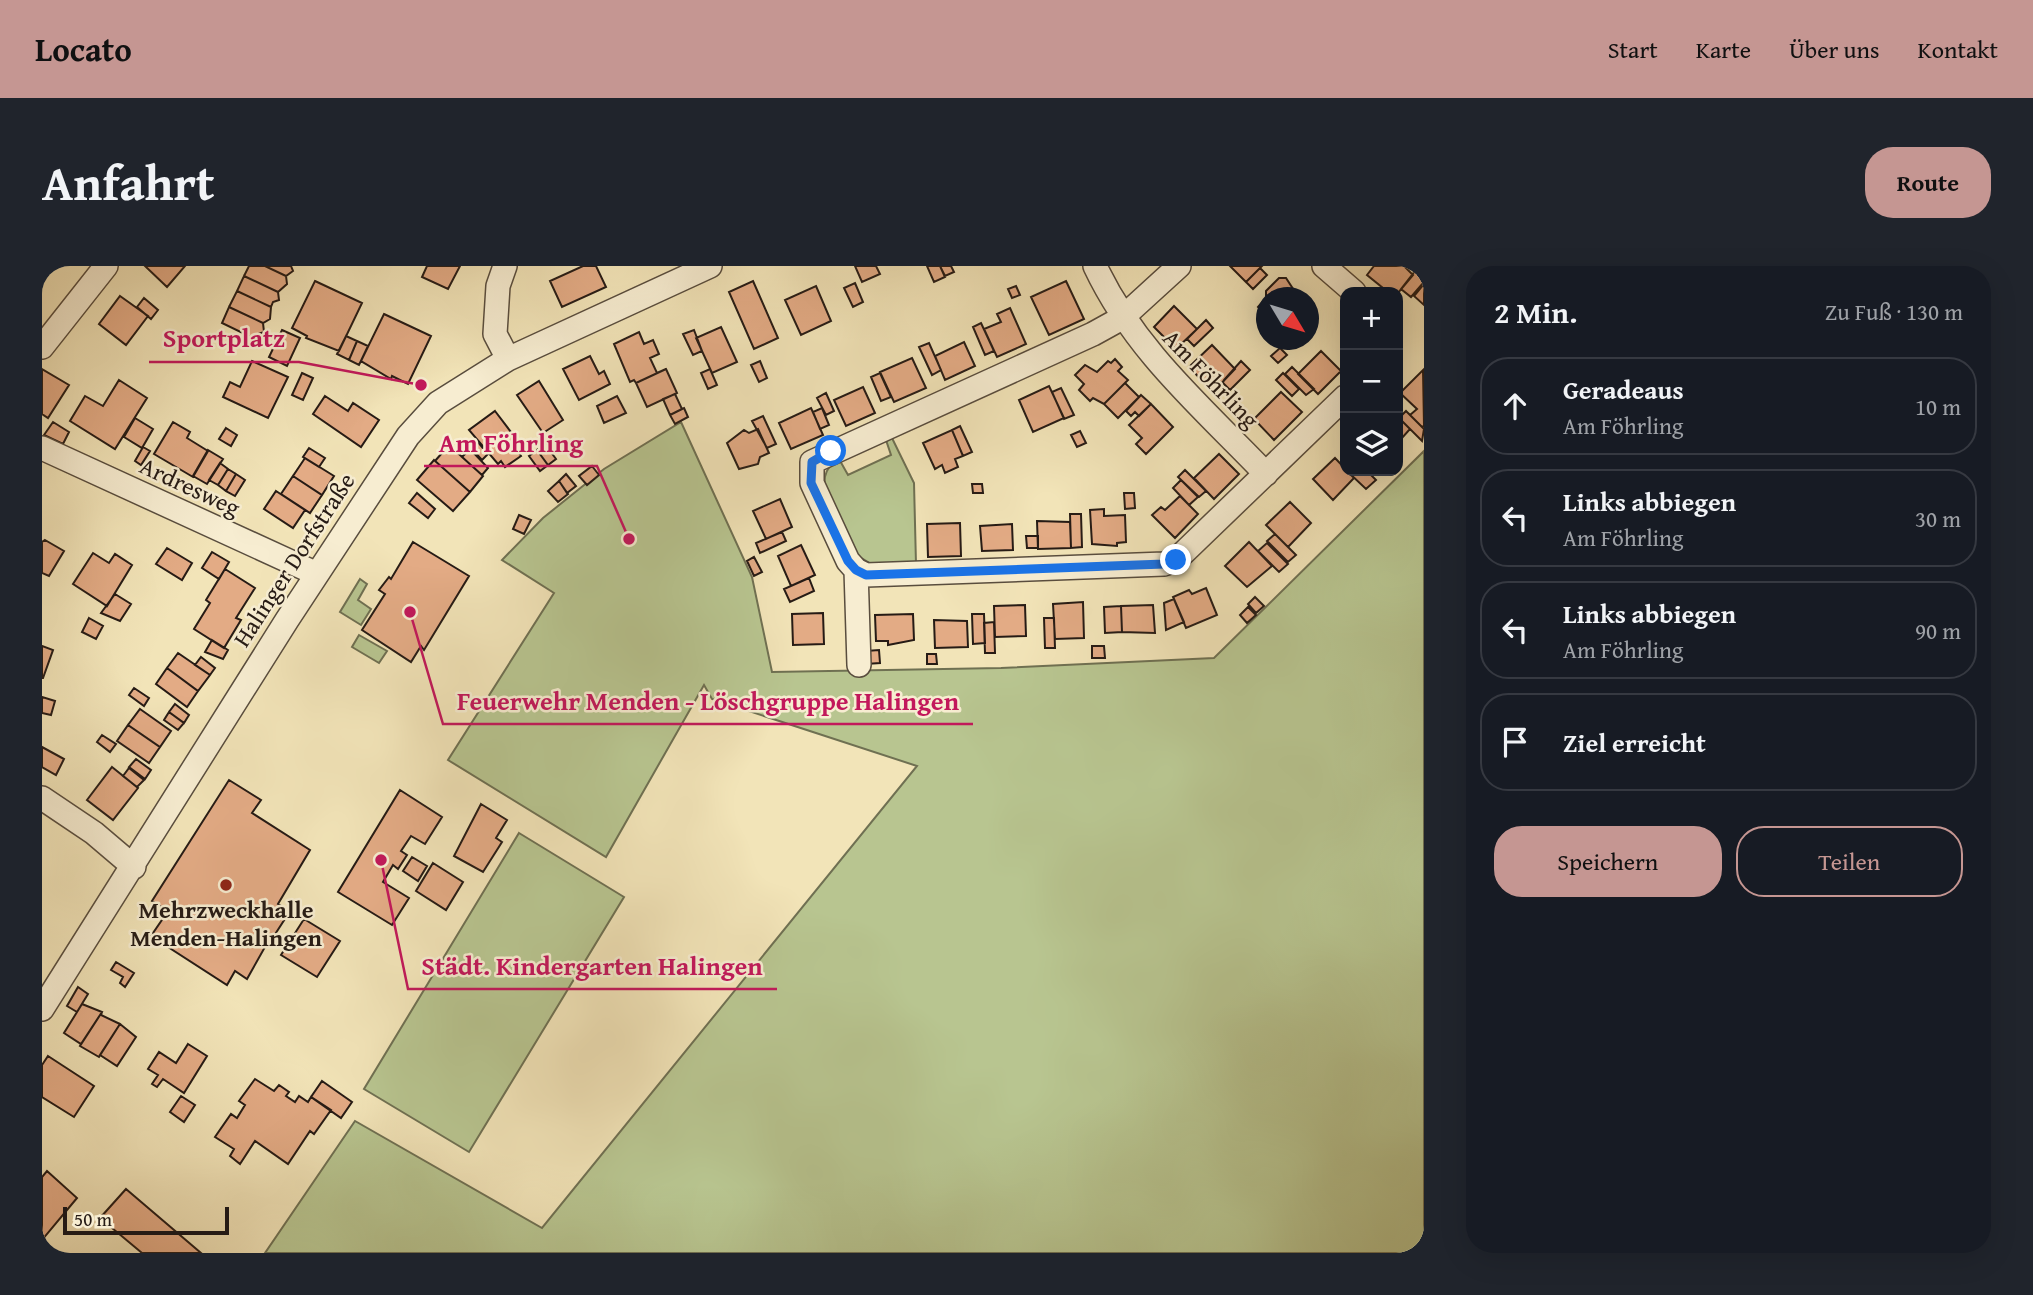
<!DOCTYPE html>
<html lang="de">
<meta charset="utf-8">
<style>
:root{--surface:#171b24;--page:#20242c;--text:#f1f3f6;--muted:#9ea1a6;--line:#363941;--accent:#c59692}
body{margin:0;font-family:"Gentium Book Plus",serif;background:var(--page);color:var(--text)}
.controls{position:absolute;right:21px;top:21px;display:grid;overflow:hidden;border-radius:14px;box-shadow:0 7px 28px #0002}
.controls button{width:63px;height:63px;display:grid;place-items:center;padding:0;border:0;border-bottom:2px solid var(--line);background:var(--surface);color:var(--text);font:35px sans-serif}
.compass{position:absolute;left:1214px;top:21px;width:63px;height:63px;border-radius:50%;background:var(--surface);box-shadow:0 7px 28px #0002;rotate:128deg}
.scale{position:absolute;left:21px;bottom:18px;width:166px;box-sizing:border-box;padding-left:7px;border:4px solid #261b15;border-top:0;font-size:19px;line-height:24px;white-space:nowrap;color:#261b15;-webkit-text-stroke:5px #f7edd1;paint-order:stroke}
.stop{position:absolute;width:21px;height:21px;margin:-16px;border:5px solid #1a73e8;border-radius:50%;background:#fff}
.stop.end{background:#1a73e8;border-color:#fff;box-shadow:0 2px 7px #0008}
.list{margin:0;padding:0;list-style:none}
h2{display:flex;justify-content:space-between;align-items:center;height:91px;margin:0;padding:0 28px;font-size:30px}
h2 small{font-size:23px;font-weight:400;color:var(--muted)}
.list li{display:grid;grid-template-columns:46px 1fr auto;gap:21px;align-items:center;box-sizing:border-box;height:98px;margin:0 14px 14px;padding:0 14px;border:2px solid var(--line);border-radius:28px}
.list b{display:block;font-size:26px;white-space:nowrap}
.list p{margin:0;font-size:23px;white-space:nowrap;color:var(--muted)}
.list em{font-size:23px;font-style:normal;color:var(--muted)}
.actions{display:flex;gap:14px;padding:21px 28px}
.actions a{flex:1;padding:16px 0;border:2px solid var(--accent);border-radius:28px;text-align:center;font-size:24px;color:var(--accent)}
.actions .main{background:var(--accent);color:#111}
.icon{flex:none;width:38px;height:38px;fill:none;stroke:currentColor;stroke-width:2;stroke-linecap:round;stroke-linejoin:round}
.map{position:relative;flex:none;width:1382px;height:987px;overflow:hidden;border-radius:28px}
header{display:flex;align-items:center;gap:42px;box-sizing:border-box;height:98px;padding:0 35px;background:var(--accent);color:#111}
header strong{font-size:33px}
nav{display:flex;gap:38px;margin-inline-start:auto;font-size:24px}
.intro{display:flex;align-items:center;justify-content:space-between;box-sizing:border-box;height:168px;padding:0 42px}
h1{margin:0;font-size:49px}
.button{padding:18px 32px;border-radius:28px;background:var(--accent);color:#111;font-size:24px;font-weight:700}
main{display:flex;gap:42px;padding:0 42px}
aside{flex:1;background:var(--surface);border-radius:28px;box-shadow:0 7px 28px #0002}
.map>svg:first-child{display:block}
.green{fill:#b8c590;stroke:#6f7052;stroke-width:2}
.building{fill:#e3ab85;stroke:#261b15;stroke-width:2}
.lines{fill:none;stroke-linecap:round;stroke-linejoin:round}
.street-casing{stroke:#594d3e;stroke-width:26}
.street{stroke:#f7edd1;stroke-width:23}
.route{stroke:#1a73e8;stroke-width:9}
.poi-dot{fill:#8f2418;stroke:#f7edd1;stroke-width:2.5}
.labels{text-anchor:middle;stroke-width:5;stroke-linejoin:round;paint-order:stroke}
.street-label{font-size:24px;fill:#261b15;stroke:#f7edd1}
.poi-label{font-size:24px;font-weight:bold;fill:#261b15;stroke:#f7edd1}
.leader{fill:none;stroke:#c2185b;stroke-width:2.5}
.callout-dot{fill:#c2185b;stroke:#f7edd1;stroke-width:2.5}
.callout-label{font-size:26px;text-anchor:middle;font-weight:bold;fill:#c2185b;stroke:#f7edd1;stroke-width:5;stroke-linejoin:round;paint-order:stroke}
</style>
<header>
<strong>Locato</strong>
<nav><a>Start</a><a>Karte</a><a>Über uns</a><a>Kontakt</a></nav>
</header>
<div class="intro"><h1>Anfahrt</h1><a class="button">Route</a></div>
<main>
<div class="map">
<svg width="1382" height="987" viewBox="0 0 1382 987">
<rect width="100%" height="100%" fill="#f2e4b8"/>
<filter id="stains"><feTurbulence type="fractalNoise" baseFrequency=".00286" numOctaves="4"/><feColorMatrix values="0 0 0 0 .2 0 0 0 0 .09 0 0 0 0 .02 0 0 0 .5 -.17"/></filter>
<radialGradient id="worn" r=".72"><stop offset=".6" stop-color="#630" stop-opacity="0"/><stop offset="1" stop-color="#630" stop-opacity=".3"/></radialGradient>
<path class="green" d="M639,156L710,311L730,406L959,402L1172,392L1382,185V987H223L313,855L500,962L875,500L670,433L662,419L564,591L406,494L512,327L460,294L501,252L562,203Z
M849,170L872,217L874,298L831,299L816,290L783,223C781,208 785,201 797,193L806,209L849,189L843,171Z
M318,313L325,318L316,334L329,343L319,359L298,346Z
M317,369L345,385L337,397L310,381Z
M477,567L582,631L427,886L322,823Z"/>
<path class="building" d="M103,0H143L125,21Z
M207,0H223L244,10L245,18L236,26L202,10Z
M223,0H249L251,5L244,10Z
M385,0H418L406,23L380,11Z
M541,0H554L564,21L520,41L508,15Z
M813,0H834L838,8L820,16Z
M885,0H898L903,11L892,16Z
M898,0H909L912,6L903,10Z
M1188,0H1220L1204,16Z
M1332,0H1362L1371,9L1356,27L1346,26L1325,9Z
M1377,0L1382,2V16L1369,31L1359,23Z
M1218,2L1225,9L1211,23L1204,16Z
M202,10L236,26L237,34L231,36L229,41L195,25Z
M1237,12H1244L1257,32H1224V49L1216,41L1224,32V25Z
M273,15L320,37L297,85L264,72L265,70L250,62Z
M711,15L736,72L712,83L687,26Z
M1024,15L1042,53L1007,69L989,31Z
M813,17L821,36L811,41L802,22Z
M1382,18V39L1372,30Z
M774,20L789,55L759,69L743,34Z
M974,20L978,29L970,32L966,23Z
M195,25L229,41L228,53L221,57L187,41Z
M78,30L106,50L84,79L57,58Z
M102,32L116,44L109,53L95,41Z
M1132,40L1155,63L1134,83L1112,61Z
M187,41L221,57L222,66L216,68L213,73L180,57Z
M968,42L984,78L955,91L942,63L959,56L955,48Z
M342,48L389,70L366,118L350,110L349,113L319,95Z
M1164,54L1171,62L1152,80L1145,73Z
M939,57L952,85L943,89L931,61Z
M679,61L695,96L670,107L654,72Z
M240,64L258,72L245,100L227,91Z
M652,64L660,85L651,89L641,68Z
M597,66L602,78L611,74L617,88L608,92L615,107L624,103L594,117L592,114L588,116L572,78Z
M304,70L315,75L307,94L295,88Z
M315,75L326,80L317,99L307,94Z
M922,76L933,100L903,114L893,90Z
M887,77L899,104L890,109L877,81Z
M1170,79L1193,103L1171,126L1147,101Z
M1238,82L1245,89L1236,97L1229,90Z
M1279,85L1299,105L1276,128L1256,108Z
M548,90L557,108L562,105L568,118L537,134L521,103Z
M870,92L884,122L852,136L838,106Z
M1073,93L1080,101L1076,105L1086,114L1062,138L1051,132L1048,135L1037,124L1042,118L1033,109L1043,99L1055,106L1066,95L1069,97Z
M210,95L246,111L226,152L181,131L188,116L198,121Z
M718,95L725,112L717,116L709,99Z
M1199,95L1208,104L1188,124L1181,117L1182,114Z
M1250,101L1272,123L1264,129L1243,108Z
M0,103L27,119L6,152L0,148Z
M624,103L635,127L605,141L594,117Z
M668,103L675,119L666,123L659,107Z
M1381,104L1382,160L1380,161L1368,149L1375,143L1358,127Z
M260,107L271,112L261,134L250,129Z
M838,107L849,131L839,135L829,111Z
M1241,107L1257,123L1250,130L1234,114Z
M77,114L105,132L73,183L28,155L43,130L61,140Z
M497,115L521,154L501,167L475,129Z
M1083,117L1097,131L1076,152L1062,138Z
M1007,120L1022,152L991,166L977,134Z
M821,121L833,147L804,160L792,134Z
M1019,122L1032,149L1022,153L1010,126Z
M1239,126L1260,146L1232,174L1212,153Z
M784,127L792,145L784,149L775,132Z
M633,128L640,143L628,149L621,133Z
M1099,129L1109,138L1097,150L1093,146L1089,150L1084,145Z
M283,130L306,145L311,137L337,154L319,181L271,148Z
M575,130L584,147L562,157L555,140Z
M1109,138L1131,161L1104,188L1094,178L1100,172L1087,159Z
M642,142L646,151L633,158L628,149Z
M769,142L781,169L749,183L737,157Z
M780,142L787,159L778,163L771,146Z
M453,145L475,174L471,178L479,190L463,201L459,195L456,198L427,164Z
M1364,145L1382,163L1380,175L1357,152Z
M721,150L734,178L725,182L710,155Z
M1356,151L1368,163L1360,172L1356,167Z
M93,152L111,163L100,182L82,171Z
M11,156L27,166L21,178L2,169Z
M131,156L148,166L145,172L166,185L151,211L112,188Z
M918,160L930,186L921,190L910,164Z
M184,162L195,169L189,180L177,173Z
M716,163L727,187L718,191L716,198L697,203L685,177L702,164L707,167Z
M910,164L921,190L913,193L916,201L903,207L900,199L893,203L881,177Z
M1038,165L1044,177L1035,181L1029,169Z
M435,175L446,188L440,194L428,181Z
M503,178L514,193L506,199L495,184Z
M407,179L441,210L428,226L393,195Z
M101,181L108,185L99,199L93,195Z
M267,182L283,192L277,201L261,191Z
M428,183L446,202L440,209L420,191Z
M166,184L181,193L165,218L151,210Z
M495,184L506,199L498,205L487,190Z
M1177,188L1197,208L1172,233L1152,212Z
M263,192L292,210L280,229L251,210Z
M1293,192L1312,212L1291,234L1271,213Z
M392,194L428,226L411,245L375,214Z
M178,197L186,203L176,219L167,214Z
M550,200L557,209L545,219L537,210Z
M186,203L194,208L184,225L176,219Z
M1143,204L1164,225L1157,231L1136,211Z
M1305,205H1325L1334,214L1324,223Z
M194,208L203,214L193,230L184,225Z
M524,208L534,220L525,227L517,215Z
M251,210L280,229L268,247L239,228Z
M1139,214L1156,231L1147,239L1131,222Z
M517,215L526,228L516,236L506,225Z
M930,218H940L941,227H931Z
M234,225L263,244L251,262L222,243Z
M375,227L393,243L386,252L367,237Z
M1082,227H1092L1093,242L1083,243Z
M1138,230L1156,248L1133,272L1110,249L1119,241L1123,244Z
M738,233L750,261L724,273L711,245Z
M1248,236L1269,257L1246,281L1224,259Z
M1062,243V250L1083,249L1084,276L1075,277V280L1050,278L1048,244Z
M1028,248H1039L1040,281L1029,282Z
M477,249L489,254L482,268L471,263Z
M995,255L1028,256L1029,282L996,283Z
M918,257L919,290L886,291L885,258Z
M970,258L971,284L940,285L938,260Z
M740,266L744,275L718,287L714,277Z
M1233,268L1254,289L1246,296L1225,275Z
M984,270H996V282H985Z
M3,274L22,285L7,310L0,307V276Z
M371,276L427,310L382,384L379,380L369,396L320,364L343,328L337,324L347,311L349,313Z
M1207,276L1230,300L1205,321L1183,300Z
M1225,277L1246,298L1237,306L1216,285Z
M759,279L773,309L749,320L736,290Z
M125,282L150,297L140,314L114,298Z
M170,286L187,296L177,313L160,302Z
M51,287L67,297L73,288L90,299L65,340L31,318Z
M712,291L720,306L712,310L705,295Z
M183,303L213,322L194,352L199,354L182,382L152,363L168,337L164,334Z
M767,312L772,325L748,336L742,323Z
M1164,322L1175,349L1144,362L1131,331L1147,324L1150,328Z
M73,328L89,338L78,355L59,347Z
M1213,331L1222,340L1214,347L1206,338Z
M1132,333L1142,356L1124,364L1122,337Z
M1041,336L1042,372L1013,373L1011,338Z
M983,339L984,370L953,371L952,340Z
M1111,339L1113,367L1080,366L1079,340Z
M1079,340L1080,366L1063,367L1062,341Z
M1206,341L1214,349L1205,357L1198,349Z
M781,347L782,378L751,379L750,348Z
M871,348L872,374L846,379V375H834L833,349Z
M930,348H942L943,377L931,378Z
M47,352L61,360L54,373L40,366Z
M1002,352H1012L1013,382H1003Z
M892,354L925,355L926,381L893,382Z
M952,356L953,387H943L942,357Z
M170,374L186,384L181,393L163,386Z
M0,380L11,384L1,412H0Z
M1050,380H1062L1063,392H1050Z
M837,384L838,397L824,398V385Z
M136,387L168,409L156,425L125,402Z
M885,388H894L895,398H885Z
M159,391L173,402L168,409L153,399Z
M125,402L156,425L145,441L114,418Z
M92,422L107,432L102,440L87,429Z
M0,431L13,435L9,449L0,447Z
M133,438L147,449L142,457L127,446Z
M98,443L129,465L118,481L86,459Z
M127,446L142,457L136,464L122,454Z
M86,459L118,481L107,497L75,475Z
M60,469L74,478L68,486L55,476Z
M0,481L22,493L14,509L0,501Z
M94,493L109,504L103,513L87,501Z
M70,501L96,522L71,554L45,534Z
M87,502L102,514L95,521L81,510Z
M187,514L219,534L210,547L268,584L236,638L248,645L230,673L228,672L205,713L193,705L185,719L109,670L126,645L110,635Z
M358,524L400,551L383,578L369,570L359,585L365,589L356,603L351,599L341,616L367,632L350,659L296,626Z
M439,538L465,554L454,572L460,576L441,606L412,590Z
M370,591L385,600L376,615L361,605Z
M391,597L421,616L404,644L374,625Z
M262,653L298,675L275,711L239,689Z
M74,696L92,707L83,721L78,717L81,711L69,704Z
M36,721L46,728L35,746L25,740Z
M40,738L60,746L39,778L22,767Z
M60,746L59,749L78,758L57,791L38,780Z
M78,758L94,771L75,800L58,789Z
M146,778L165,790L142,827L121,813L115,821L110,818L116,809L106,803L117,786L134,797Z
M6,790L52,820L32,851L0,831V799Z
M213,813L232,825L237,819L247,826L244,830L253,836L257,830L266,836L269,831L289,844L272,868L268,865L246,898L213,875L198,898L188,890L192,883L173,871L189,848L195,852L203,839L197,835Z
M280,815L310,836L299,852L269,831Z
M139,830L153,839L142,856L128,846Z
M5,905L35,932L0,974V911Z
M84,923L159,987H100L58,952Z"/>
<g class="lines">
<defs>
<path id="street" d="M463,0L456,20L453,68L466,93
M1053,0C1093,85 1160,141 1224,208
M1137,0L1080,52L1051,68L770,196V217L806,295L814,304L824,309L1122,298L1134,294L1303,131
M1282,0L1312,26
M0,81L64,0
M0,182L275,308
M814,304L817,399
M0,532L52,567L92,601
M0,743L245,354L366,170L396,137L466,93L668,0"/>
</defs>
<use href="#street" class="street-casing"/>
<use href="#street" class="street"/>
</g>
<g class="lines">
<path class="route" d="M789,185L770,196L769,217L806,295L814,304L824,309L1122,298L1134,294"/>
</g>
<circle class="poi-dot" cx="184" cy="619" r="7"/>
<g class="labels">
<g class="street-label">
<text transform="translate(1169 113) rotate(46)" y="8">Am Föhrling</text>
<text transform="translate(148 221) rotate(25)" y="8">Ardresweg</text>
<text transform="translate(252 294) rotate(-57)" y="8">Halinger Dorfstraße</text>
</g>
<g class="poi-label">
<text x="184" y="652">Mehrzweckhalle<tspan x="184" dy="28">Menden-Halingen</tspan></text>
</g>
</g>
<path class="leader" d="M379 119L257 96H107M587 273L555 200H382M368 346L401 458H931M339 594L366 723H735"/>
<g class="callout-dot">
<circle cx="379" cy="119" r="7"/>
<circle cx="587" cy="273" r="7"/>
<circle cx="368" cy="346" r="7"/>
<circle cx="339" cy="594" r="7"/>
</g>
<g class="callout-label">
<text x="182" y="81">Sportplatz</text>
<text x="469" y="186">Am Föhrling</text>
<text x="666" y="444">Feuerwehr Menden - Löschgruppe Halingen</text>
<text x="550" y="709">Städt. Kindergarten Halingen</text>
</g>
<rect width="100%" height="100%" filter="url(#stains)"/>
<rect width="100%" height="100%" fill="url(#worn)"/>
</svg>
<div class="controls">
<button>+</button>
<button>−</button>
<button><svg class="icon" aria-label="layers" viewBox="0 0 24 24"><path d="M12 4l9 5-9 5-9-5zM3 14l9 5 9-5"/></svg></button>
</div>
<svg class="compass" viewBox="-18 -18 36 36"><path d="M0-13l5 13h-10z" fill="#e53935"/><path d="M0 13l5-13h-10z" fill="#9ea1a6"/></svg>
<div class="scale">50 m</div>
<div class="stop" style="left:789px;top:185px"></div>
<div class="stop end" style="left:1134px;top:294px"></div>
</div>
<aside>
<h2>2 Min.<small>Zu Fuß · 130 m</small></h2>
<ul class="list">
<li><svg class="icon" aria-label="ahead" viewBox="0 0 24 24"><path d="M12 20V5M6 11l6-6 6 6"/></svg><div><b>Geradeaus</b><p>Am Föhrling</p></div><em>10 m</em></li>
<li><svg class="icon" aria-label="left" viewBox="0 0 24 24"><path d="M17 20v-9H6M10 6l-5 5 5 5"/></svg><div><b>Links abbiegen</b><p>Am Föhrling</p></div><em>30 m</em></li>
<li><svg class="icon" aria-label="left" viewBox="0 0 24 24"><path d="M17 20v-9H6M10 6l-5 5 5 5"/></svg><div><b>Links abbiegen</b><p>Am Föhrling</p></div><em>90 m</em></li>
<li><svg class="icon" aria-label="arrive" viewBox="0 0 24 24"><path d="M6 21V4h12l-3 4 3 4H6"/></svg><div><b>Ziel erreicht</b></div></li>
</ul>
<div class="actions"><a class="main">Speichern</a><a>Teilen</a></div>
</aside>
</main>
